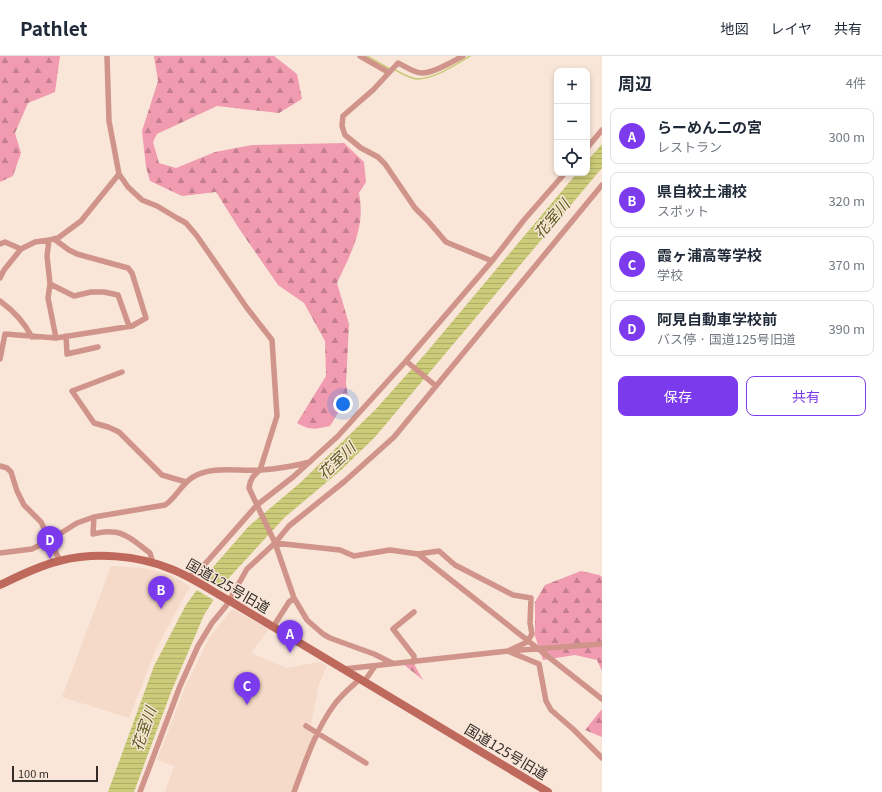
<!DOCTYPE html>
<html lang="ja">
<meta charset="utf-8">
<style>
:root{--surface:#fff;--page:#f2f2f3;--text:#1f2937;--muted:#747a83;--line:#e0e1e3;--accent:#7c3aed}
body{margin:0;font-family:Georgia,"Noto Sans JP",serif;background:var(--page);color:var(--text)}
.controls{position:absolute;right:12px;top:12px;display:grid;overflow:hidden;border-radius:8px;box-shadow:0 2px 6px #0003}
.controls button{width:36px;height:36px;display:grid;place-items:center;padding:0;border:0;border-bottom:1px solid var(--line);background:var(--surface);color:var(--text);font:20px sans-serif}
.scale{position:absolute;left:12px;bottom:10px;width:86px;box-sizing:border-box;padding-left:4px;border:2px solid #332c27;border-top:0;font-size:11px;line-height:14px;white-space:nowrap;color:#332c27;-webkit-text-stroke:3px #f9e6d9;paint-order:stroke}
.you{position:absolute;left:343px;top:348px;width:14px;height:14px;margin:-10px;border:3px solid #fff;border-radius:50%;background:#1a73e8;box-shadow:0 0 0 6px #1a73e833}
.badge{display:grid;place-items:center;width:26px;height:26px;border-radius:50%;background:var(--accent);color:#fff;font-size:13px;font-weight:700}
.pin{position:absolute;translate:-50% -33px;filter:drop-shadow(0 1px 2px #0008)}
.pin::after{content:'';position:absolute;top:21px;width:14px;height:12px;background:inherit;clip-path:polygon(0 0,100% 0,50% 100%)}
.list{margin:0;padding:0;list-style:none}
h2{display:flex;justify-content:space-between;align-items:center;height:52px;margin:0;padding:0 16px;font-size:17px}
h2 small{font-size:13px;font-weight:400;color:var(--muted)}
.list li{display:grid;grid-template-columns:26px 1fr auto;gap:12px;align-items:center;box-sizing:border-box;height:56px;margin:0 8px 8px;padding:0 8px;border:1px solid var(--line);border-radius:8px}
.list b{display:block;font-size:15px;white-space:nowrap}
.list p{margin:0;font-size:13px;white-space:nowrap;color:var(--muted)}
.list em{font-size:13px;font-style:normal;color:var(--muted)}
.actions{display:flex;gap:8px;padding:12px 16px}
.actions a{flex:1;padding:9px 0;border:1px solid var(--accent);border-radius:8px;text-align:center;font-size:14px;color:var(--accent)}
.actions .main{background:var(--accent);color:#fff}
.icon{flex:none;width:22px;height:22px;fill:none;stroke:currentColor;stroke-width:2;stroke-linecap:round;stroke-linejoin:round}
.map{position:relative;flex:none;width:602px;height:736px;overflow:hidden}
header{display:flex;align-items:center;gap:24px;box-sizing:border-box;height:56px;padding:0 20px;background:var(--surface);border-bottom:1px solid var(--line)}
header strong{font-size:19px}
nav{display:flex;gap:22px;margin-inline-start:auto;font-size:14px}
main{display:flex}
aside{flex:1;background:var(--surface)}
.map>svg:first-child{display:block}
.built{fill:#f5dac9}
.forest{fill:url(#forest-firs)}
.water{fill:url(#water-rules)}
.pier{fill:#f9e6d9}
.lines{fill:none;stroke-linecap:round;stroke-linejoin:round}
.stream{stroke:#cbcb79;stroke-width:1.5}
.street{stroke:#d0948a;stroke-width:5.5}
.secondary{stroke:#be695c;stroke-width:8}
.labels{text-anchor:middle;stroke-width:3;stroke-linejoin:round;paint-order:stroke}
.street-label{font-size:14px;fill:#332c27;stroke:#f9e6d9}
.water-label{font-size:15px;font-style:italic;fill:#59581c;stroke:#f9e6d9}
</style>
<header>
<strong>Pathlet</strong>
<nav><a>地図</a><a>レイヤ</a><a>共有</a></nav>
</header>
<main>
<div class="map">
<svg width="602" height="736" viewBox="0 0 602 736">
<defs>
<pattern id="forest-firs" width="22" height="20" patternUnits="userSpaceOnUse"><rect width="22" height="20" fill="#f09bb0"/><path d="M5 1l3.5 6h-7zM16 11l3.5 6h-7z" fill="#c37f8f"/></pattern>
<pattern id="water-rules" width="6" height="5" patternUnits="userSpaceOnUse"><rect width="6" height="5" fill="#cbcb79"/><path d="M0 2.5h6" fill="none" stroke="#afae69"/></pattern>
</defs>
<rect width="100%" height="100%" fill="#f9e6d9"/>
<path class="built" d="M111,510L144,512L170,519L190,530L157,591L129,662L62,641Z
M232,553L269,573L251,597L286,612L320,606L327,610L319,628L311,669L316,679L294,736H165L174,710L157,704L186,629L209,582Z"/>
<path class="forest" d="M0,0H60L55,36L28,47L15,77L21,97L13,120L0,126Z
M154,0H274L297,18L302,43L279,57L217,50L157,78L153,86L159,107L176,112L215,96L252,89L344,87L364,106L366,126L359,137C366,171 351,197 337,227L349,268L346,328L348,340L330,370C315,373 311,375 297,367L326,320L325,285L304,247L278,229L240,174L216,136L182,140L150,125L146,111L142,75L158,25Z
M581,515L599,519L602,521V615L597,604L575,599L543,604L535,580V546L545,529Z
M403,608H414L423,624Z
M602,653V681L585,674Z"/>
<path class="water" d="M602,88V112L375,381L340,415L285,461L225,526L204,559L171,636L134,736H108L154,610L186,549L214,510L249,470L300,427L375,354L426,297L577,117H587V105Z"/>
<path class="pier" d="M202,522L223,534L215,545L195,533Z"/>
<g class="lines">
<path class="stream" d="M367,0L390,13
M395,14C401,17 411,23 418,23C436,22 455,9 470,0"/>
<path class="street" d="M107,0L109,65L119,118L128,131L142,144L157,150L177,162L186,167L197,180L247,252L272,284L277,360L260,414C253,420 250,423 249,432L275,487L294,542L307,564L323,578L330,582L374,598L392,607
M360,0L388,16
M463,0C452,6 434,17 422,17C414,17 405,10 398,7L373,34L343,60L342,70L345,79L361,92L378,101L385,108L415,152L428,165L446,186L492,205
M587,92L602,74
M54,183L69,194L77,198L128,212L132,217L146,262L132,270L56,282
M0,188L5,186L21,193
M0,222L4,214L21,193L35,186L49,184L58,182L81,165L119,118
M50,228L74,240L91,236H104L118,239L129,270
M0,245C14,255 24,266 32,281
M66,280L67,298L98,291
M0,303L5,278L56,282L48,242L50,228L47,200L49,184
M406,305L436,330
M122,316L72,335L94,367L108,371L119,376L162,419L186,426
M0,410L7,412L11,416L17,435L24,449L41,466L60,505
M94,461L93,478C99,477 105,475 112,476C126,476 139,489 150,497L153,507
M275,487L340,494L354,500L390,494L418,498L439,495L455,509L513,539L531,542L530,567L532,578L527,586L508,595
M0,497L32,493L50,484L77,467L94,461L165,449C177,441 181,428 193,421C213,409 239,416 261,414C277,413 294,410 310,406
M418,498L602,643
M189,521L205,508L257,449L293,421L338,380L406,305L492,205L524,164L565,117
M273,571L289,546L294,542
M510,596L539,608L546,645L551,654L573,673L602,702
M414,606V600L393,573L414,556
M344,613L508,595L602,588
M364,626L375,610
M306,670L366,707
M140,736L180,630L198,590L212,567L226,550L247,513L275,487L289,470L345,425L394,381L602,129
M294,736C305,707 315,675 334,649C341,639 351,631 360,623"/>
<path class="secondary" d="M0,529C19,520 38,510 59,505C95,496 137,499 171,513C192,521 210,534 230,545L548,736"/>
</g>
<g class="labels">
<g class="street-label">
<text transform="translate(228 530) rotate(30)" y="5">国道125号旧道</text>
<text transform="translate(506 696) rotate(31)" y="5">国道125号旧道</text>
</g>
<g class="water-label">
<text transform="translate(552 163) rotate(-50)" y="5">花室川</text>
<text transform="translate(337 405) rotate(-44)" y="5">花室川</text>
<text transform="translate(144 673) rotate(-71)" y="5">花室川</text>
</g>
</g>
</svg>
<div class="controls">
<button>+</button>
<button>−</button>
<button><svg class="icon" aria-label="locate" viewBox="0 0 24 24"><circle cx="12" cy="12" r="6"/><path d="M12 2v4M12 18v4M2 12h4M18 12h4"/></svg></button>
</div>
<div class="scale">100 m</div>
<div class="you"></div>
<div class="pin badge" style="left:290px;top:597px">A</div>
<div class="pin badge" style="left:161px;top:553px">B</div>
<div class="pin badge" style="left:247px;top:649px">C</div>
<div class="pin badge" style="left:50px;top:503px">D</div>
</div>
<aside>
<h2>周辺<small>4件</small></h2>
<ul class="list">
<li><span class="badge">A</span><div><b>らーめん二の宮</b><p>レストラン</p></div><em>300 m</em></li>
<li><span class="badge">B</span><div><b>県自校土浦校</b><p>スポット</p></div><em>320 m</em></li>
<li><span class="badge">C</span><div><b>霞ヶ浦高等学校</b><p>学校</p></div><em>370 m</em></li>
<li><span class="badge">D</span><div><b>阿見自動車学校前</b><p>バス停 · 国道125号旧道</p></div><em>390 m</em></li>
</ul>
<div class="actions"><a class="main">保存</a><a>共有</a></div>
</aside>
</main>
